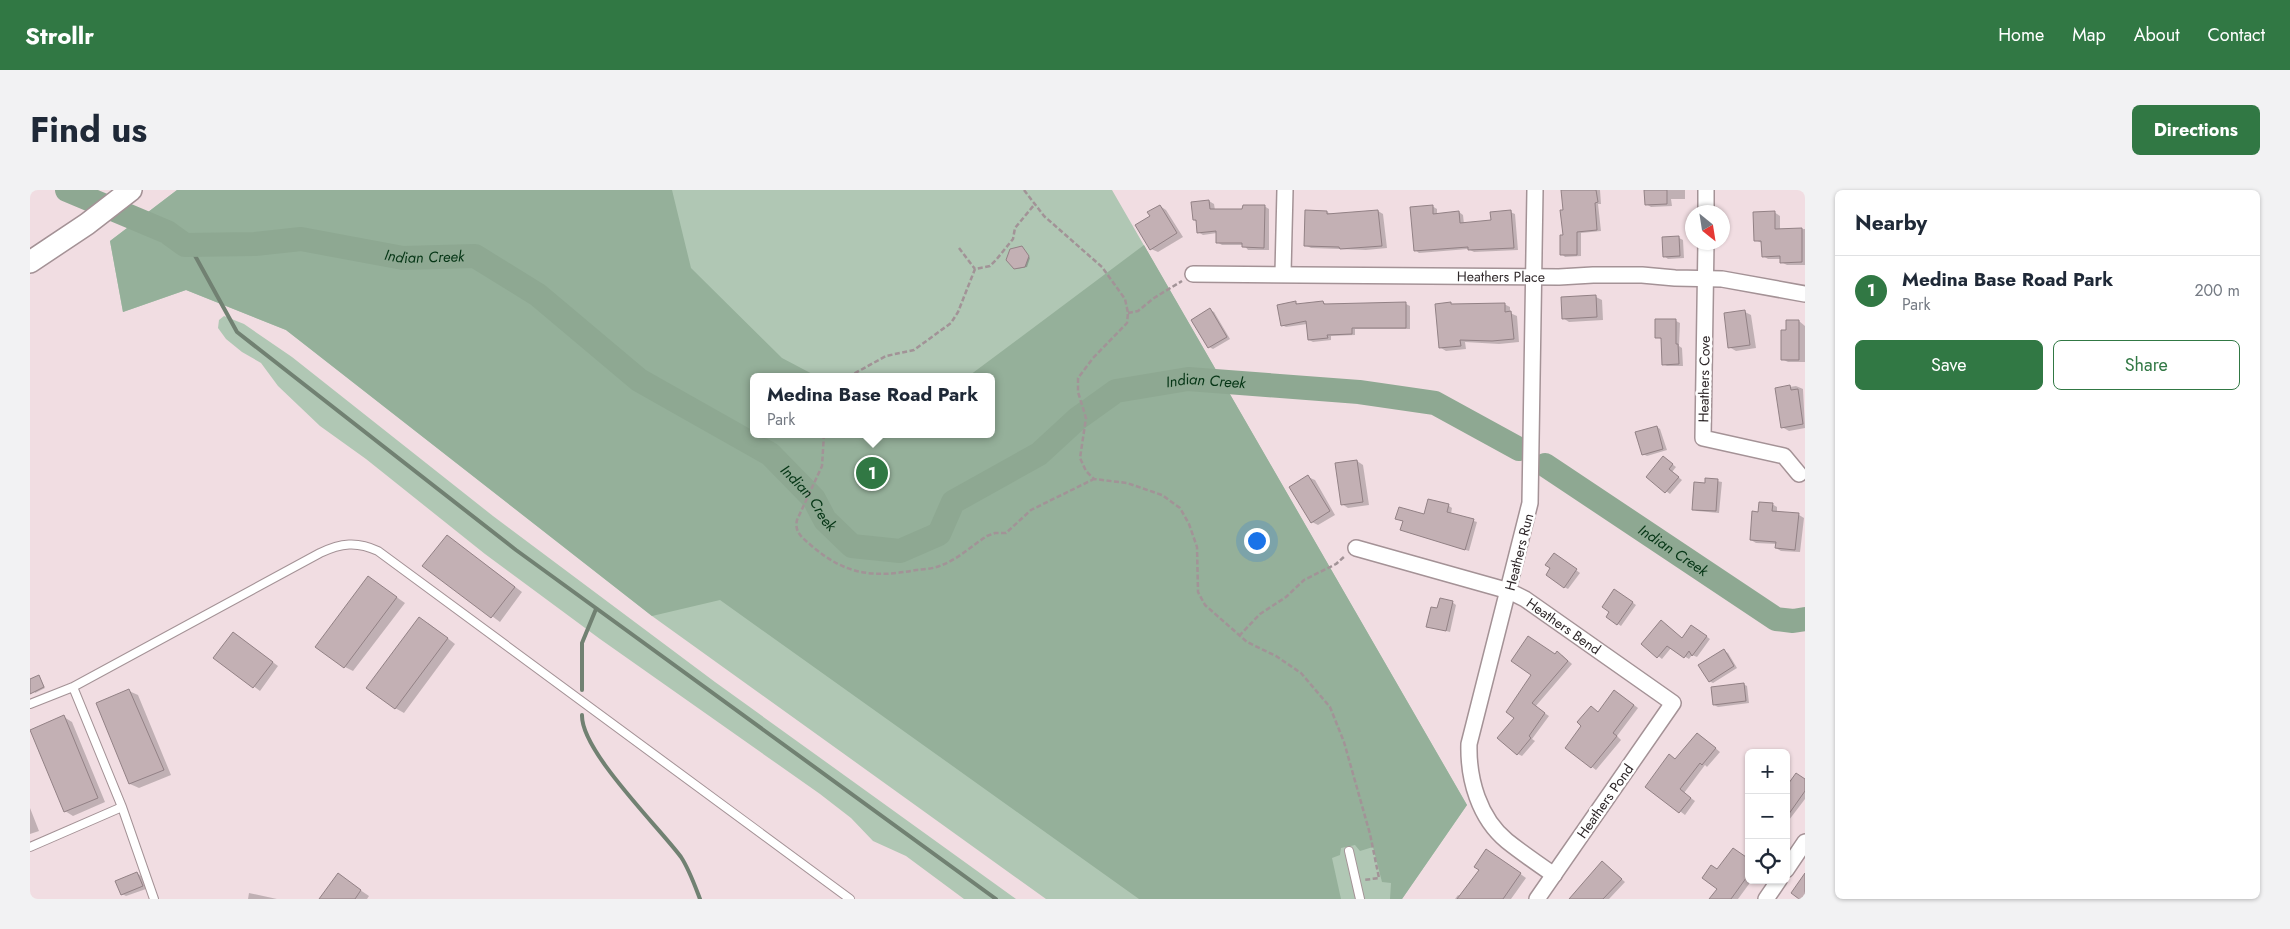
<!DOCTYPE html>
<meta charset="utf-8">
<style>
:root{--surface:#fff;--page:#f2f2f3;--text:#1f2937;--muted:#747a83;--line:#e0e1e3;--accent:#317844}
body{margin:0;font-family:Jost,sans-serif;background:var(--page);color:var(--text)}
.controls{position:absolute;right:15px;bottom:15px;display:grid;overflow:hidden;border-radius:8px;box-shadow:0 1px 4px #0004}
.controls button{width:45px;height:45px;display:grid;place-items:center;padding:0;border:0;border-bottom:1px solid var(--line);background:var(--surface);color:var(--text);font:25px sans-serif}
.compass{position:absolute;left:1655px;top:15px;width:45px;height:45px;border-radius:50%;background:var(--surface);box-shadow:0 1px 4px #0004;rotate:150deg}
.you{position:absolute;left:1226px;top:350px;width:18px;height:18px;margin:-12px;border:4px solid #fff;border-radius:50%;background:#1a73e8;box-shadow:0 0 0 8px #1a73e833}
.badge{display:grid;place-items:center;width:32px;height:32px;border-radius:50%;background:var(--accent);color:#fff;font-size:16px;font-weight:700}
.pin{position:absolute;translate:-50% -50%;border:2px solid #fff;box-shadow:0 1px 5px #0006}
.popup{position:absolute;left:720px;top:183px;width:245px;height:65px;box-sizing:border-box;display:grid;place-content:center;border-radius:8px;background:var(--surface);filter:drop-shadow(0 1px 4px #0005);font-size:16px;white-space:nowrap;color:var(--muted)}
.popup b{font-size:19px;color:var(--text)}
.popup::after{content:'';position:absolute;left:50%;top:100%;margin-left:-10px;border:10px solid transparent;border-top-color:var(--surface)}
.list{margin:0;padding:0;list-style:none}
h2{display:flex;justify-content:space-between;align-items:center;height:65px;margin:0;padding:0 20px;font-size:21px}
h2 small{font-size:16px;font-weight:400;color:var(--muted)}
.list li{display:grid;grid-template-columns:32px 1fr auto;gap:15px;align-items:center;box-sizing:border-box;height:70px;padding:0 20px;border-top:1px solid var(--line)}
.list b{display:block;font-size:19px;white-space:nowrap}
.list p{margin:0;font-size:16px;white-space:nowrap;color:var(--muted)}
.list em{font-size:16px;font-style:normal;color:var(--muted)}
.actions{display:flex;gap:10px;padding:15px 20px}
.actions a{flex:1;padding:11px 0;border:1px solid var(--accent);border-radius:8px;text-align:center;font-size:18px;color:var(--accent)}
.actions .main{background:var(--accent);color:#fff}
.icon{flex:none;width:28px;height:28px;fill:none;stroke:currentColor;stroke-width:2;stroke-linecap:round;stroke-linejoin:round}
.map{position:relative;flex:none;width:1775px;height:709px;overflow:hidden;border-radius:8px}
header{display:flex;align-items:center;gap:30px;box-sizing:border-box;height:70px;padding:0 25px;background:var(--accent);color:#fff}
header strong{font-size:24px}
nav{display:flex;gap:28px;margin-inline-start:auto;font-size:18px}
.intro{display:flex;align-items:center;justify-content:space-between;box-sizing:border-box;height:120px;padding:0 30px}
h1{margin:0;font-size:35px}
.button{padding:12px 22px;border-radius:8px;background:var(--accent);color:#fff;font-size:18px;font-weight:700}
main{display:flex;gap:30px;padding:0 30px}
aside{flex:1;background:var(--surface);border-radius:8px;box-shadow:0 1px 4px #0004}
.map>svg:first-child{display:block}
.green{fill:#b0c7b4;fill-rule:evenodd}
.forest{fill:#95b09a}
.shadow{fill:#0003}
.lines{fill:none;stroke-linecap:round;stroke-linejoin:round}
.stream{stroke:#718172;stroke-width:4}
.river{stroke:#8ea892;stroke-width:24}
.building{fill:#c3b0b4;stroke:#928185}
.lane-casing{stroke:#a49296;stroke-width:10}
.street-casing{stroke:#a49296;stroke-width:18}
.secondary-casing{stroke:#a49296;stroke-width:24}
.path{stroke:#a29397;stroke-width:2.5;stroke-dasharray:5 2.5;stroke-linecap:butt}
.lane{stroke:#fff;stroke-width:8}
.street{stroke:#fff;stroke-width:15}
.secondary{stroke:#fff;stroke-width:21}
.labels{text-anchor:middle;stroke-width:5;stroke-linejoin:round;paint-order:stroke}
.street-label{font-size:14px;fill:#2e2729;stroke:#fff}
.water-label{font-size:15px;font-style:italic;fill:#053515;stroke:#fff}
</style>
<header>
<strong>Strollr</strong>
<nav><a>Home</a><a>Map</a><a>About</a><a>Contact</a></nav>
</header>
<div class="intro"><h1>Find us</h1><a class="button">Directions</a></div>
<main>
<div class="map">
<svg width="1775" height="709" viewBox="0 0 1775 709">
<rect width="100%" height="100%" fill="#f1dde2"/>
<path class="green" d="M147,0H1082L1437,615L1372,709H1016L622,426L256,140L156,100L93,122L80,51ZM723,187H961V244H723Z
M194,126L214,134L262,167L463,326L685,492L986,709H934L876,666L843,651L821,628L790,604L570,449L455,364L336,269L290,236L248,196L231,173L212,162L196,149L188,138L189,130Z"/>
<path class="forest" d="M147,0H642L661,78L752,168L788,187H723V244H961V187H934L940,185L1114,55L1437,615L1372,709H1360L1361,693L1352,692L1343,657L1330,661L1325,655L1311,658L1310,665L1302,668L1311,709H1109L690,410L622,426L256,140L156,100L93,122L80,51Z"/>
<path class="shadow" d="M1532,0H1570L1571,14H1568L1571,41L1551,43V66L1535,67L1532,64L1534,21Z
M1616,0H1655V9H1641L1642,16L1621,17L1616,14Z
M1179,11L1184,14L1185,20H1214L1234,16L1239,19V60H1218L1214,55H1192L1187,52V43L1173,45L1168,42L1167,32L1164,30Z
M1130,16L1136,20L1153,47L1128,62L1121,59Z
M1402,16L1407,19V24L1429,22L1433,25L1434,34L1462,31L1480,22L1485,24L1488,60L1444,62L1438,59L1389,63L1385,60Z
M1348,21L1353,24L1357,58L1336,60L1281,58L1275,55L1297,22L1301,24Z
M1744,22L1750,26V40L1775,39V75H1757L1751,72V69H1738L1733,66L1732,53L1725,50Z
M1633,48H1649L1653,50L1654,68L1638,69L1634,66Z
M993,59L1000,68L997,77L986,79L985,78Z
M1566,107L1572,110L1573,130L1539,132L1533,128L1532,108Z
M1265,112L1269,115L1293,112L1297,115L1376,114L1380,116V139H1325V145L1301,146V150L1283,152L1279,150L1277,134L1256,137L1252,135Z
M1474,114L1480,117V123L1487,126L1489,152L1469,154L1435,152L1436,159L1416,161L1411,158Z
M1180,120L1184,122L1200,149L1183,159L1179,157Z
M1715,122L1721,125L1726,158L1706,161L1699,157Z
M1646,131L1650,133L1649,156L1652,158L1653,176H1637L1633,174L1632,149L1626,147Z
M1769,131L1775,136V172H1758L1752,169L1758,141Z
M1766,196L1773,199L1775,238L1759,241L1752,237L1746,199Z
M1627,237L1630,239L1637,260L1617,266L1613,264Z
M1637,270L1646,277L1642,282L1652,290L1640,304L1617,287Z
M1327,271L1333,275L1339,315L1318,318L1312,314L1307,274Z
M1278,287L1285,290L1305,325L1288,335L1282,332Z
M1676,289L1692,292L1689,323L1667,321L1663,319L1676,295Z
M1399,311L1419,316L1422,318L1421,324L1447,332L1439,361L1371,340L1374,331L1370,330L1395,325Z
M1742,314L1747,317V322L1769,325L1774,328L1770,362L1751,361L1746,358L1747,354L1726,353L1721,350L1729,323Z
M417,346L492,402L470,432L394,376Z
M1528,367L1550,383L1538,399L1534,397L1522,378Z
M338,387L375,413L323,481L315,477Z
M1589,403L1606,415L1591,436L1588,434L1581,422Z
M1422,412L1426,415L1420,442L1397,436L1408,420Z
M398,433L425,454L374,523L365,518Z
M1666,439L1680,449L1667,467L1662,465L1659,469L1641,458L1632,469L1613,454L1653,449Z
M209,447L248,476L230,501L185,468Z
M1694,461L1698,463L1707,478L1683,493L1679,491Z
M1525,465H1532L1542,474L1505,517L1519,526L1502,549L1505,551L1492,566L1488,564L1486,528L1503,485Z
M9,486L15,498L5,503L0,490Z
M1713,494L1717,496L1719,513L1688,517L1684,515Z
M99,501L108,505L141,585L109,598L100,594L67,513Z
M1589,504L1608,518L1587,546L1591,550L1566,580L1536,557Z
M34,527L42,532L75,612L43,626L35,621Z
M1672,547L1690,562L1677,577L1675,575L1654,603L1665,611L1655,625L1617,596L1640,566L1646,570Z
M1775,590V609L1756,634V599Z
M0,618L9,641L0,644Z
M1719,661V690H1722L1708,709H1681L1689,698L1688,680L1715,667Z
M1463,664L1496,688L1481,709H1425L1428,705L1430,706Z
M1572,672L1595,692L1579,709H1543Z
M107,683L111,686L116,699L96,706L92,704Z
M308,685L339,706L337,709H290Z
M219,703L247,709H248H218Z"/>
<g class="lines">
<path class="stream" d="M155,55L163,62L207,142L486,360L966,709
M552,500V453L566,419
M552,525C551,561 628,636 651,667C659,679 665,696 670,709"/>
<g class="river">
<path id="s1" d="M37,0L137,42L155,55L225,54L271,49L373,68L445,66L508,105L609,190L740,264L784,309L795,330L822,356L870,361L909,344L923,312L1009,264L1047,229L1086,201L1158,189L1329,202L1405,213L1489,259"/>
<path id="s2" d="M1515,275L1746,429L1763,431L1775,429"/>
</g>
</g>
<path class="building" d="M1531,0H1566L1568,12L1565,13L1567,40L1547,42V65H1530V45H1533L1530,20H1533Z
M1614,0H1637V14L1615,15Z
M1179,10L1180,19H1212L1213,15H1235L1234,58L1212,57V53H1186V41L1167,43L1166,30H1163L1161,12Z
M1130,15L1147,43L1120,60L1105,35L1120,26L1117,22Z
M1403,15V24L1429,21L1430,33L1461,30L1460,22L1481,20L1484,58L1438,60V57L1384,61L1380,17Z
M1275,20L1297,21V24L1348,20L1352,56L1310,59L1309,57L1274,56Z
M1745,21V39L1772,38V72L1750,73V66L1732,67L1731,51H1724L1723,22Z
M1649,46L1650,66L1633,67L1632,47Z
M992,56L999,66L995,77L984,79L976,70L980,59Z
M1566,105L1567,127L1532,129L1531,107Z
M1266,111V114L1293,111L1294,114L1376,112V138H1322V144L1297,145L1298,148L1278,150L1276,131L1251,136L1247,115Z
M1421,112V114L1475,113V122L1481,121L1484,149L1462,151L1430,150L1431,156L1409,158L1405,114Z
M1180,118L1197,147L1178,158L1161,130Z
M1715,120L1720,155L1698,158L1694,123Z
M1625,129H1646V154H1648L1649,174L1632,175L1631,148H1625Z
M1756,130H1769V170H1751V140H1756Z
M1760,195L1761,200L1768,199L1773,234L1751,238L1745,198Z
M1627,236L1633,259L1612,265L1605,242Z
M1633,266L1643,274L1639,279L1649,287L1635,303L1616,287Z
M1327,270L1333,312L1311,315L1305,273Z
M1278,285L1300,321L1281,333L1259,297Z
M1675,288L1688,289L1686,321L1662,320L1664,292L1675,293Z
M1398,309L1419,314L1417,322L1444,329L1435,360L1370,340L1373,331L1365,329L1369,317L1394,324Z
M1729,312L1743,313L1742,321L1769,323L1765,360L1745,358L1746,352L1720,350L1722,321L1728,322Z
M417,345L485,397L461,428L392,376Z
M1524,363L1547,379L1534,398L1516,385L1520,378L1515,375Z
M338,386L367,407L314,478L285,457Z
M1584,399L1603,412L1587,435L1576,427L1579,422L1572,417Z
M1410,408L1423,411L1416,441L1396,437L1401,417L1407,418Z
M389,427L418,448L365,519L336,498Z
M1631,430L1652,448L1661,435L1677,446L1662,466L1659,461L1654,468L1637,456L1627,468L1611,454Z
M203,442L243,472L223,498L183,468Z
M1498,446L1525,464L1527,461L1538,471L1502,513L1515,523L1499,546L1501,548L1487,565L1467,548L1484,528L1476,522L1501,485L1481,471Z
M1694,459L1704,476L1679,492L1668,475Z
M9,485L14,497L0,504V489Z
M1714,493L1716,511L1683,515L1681,497Z
M99,499L134,580L99,594L66,513Z
M1584,500L1604,515L1583,543L1587,546L1561,578L1535,558L1551,536L1547,532L1561,516L1568,522Z
M34,525L68,608L34,622L0,540Z
M1667,543L1686,558L1672,575L1670,573L1650,599L1661,608L1649,623L1615,597L1639,564L1645,569Z
M1766,583L1775,589V601L1756,628V597Z
M1703,658L1719,669V684L1701,709H1679L1687,699L1672,688L1681,675L1687,679Z
M1456,659L1491,683L1473,709H1427L1449,680L1444,677Z
M1572,671L1592,689L1573,709H1539Z
M107,682L113,696L91,705L85,691Z
M308,683L331,700L325,709H289Z
M1775,683V709H1769L1761,703Z"/>
<g class="lines">
<defs>
<path id="lane" d="M0,514L43,497L290,363C311,353 327,351 348,361L820,709
M92,617L124,709
M0,657L92,617L43,497
M1319,661L1330,709"/>
<g id="street">
<path d="M1505,0L1500,313L1439,554C1438,589 1449,628 1477,651C1492,663 1508,674 1524,685"/>
<path d="M1676,22V0"/>
<path d="M1676,52L1673,248L1754,266L1769,284"/>
<path d="M1253,83L1255,0"/>
<path id="s3" d="M1163,84L1529,87L1563,85H1612L1645,88L1692,89L1775,104"/>
<path id="s4" d="M1326,358L1479,401L1495,409L1643,513L1507,709"/>
<path d="M1756,680L1775,652"/>
<path d="M1736,709L1749,690"/>
</g>
<path id="secondary" d="M0,72L57,34L101,0"/>
</defs>
<use href="#lane" class="lane-casing"/>
<use href="#street" class="street-casing"/>
<use href="#secondary" class="secondary-casing"/>
<path class="path" d="M994,0L1014,26L1072,77L1095,109L1098,123L1097,133L1063,168L1048,188V202L1056,228L1050,268L1056,281L1064,289L1097,293L1132,305L1150,318L1159,334L1167,357L1168,402L1175,415L1217,452L1246,466L1271,483L1300,517L1314,552L1340,644L1349,688L1334,690
M929,58L945,79
M1098,123L1108,121L1124,108L1152,91
M818,187L856,166L884,160L921,133L928,122L945,79L960,76L966,70L983,49L985,38L1004,15
M794,244L792,276L767,330C764,343 773,348 783,357C816,385 844,388 886,380C894,379 904,379 912,375C928,369 943,355 957,346L965,343H976L1001,320L1064,289
M1209,446L1230,424L1256,407L1274,390L1306,374L1315,366"/>
<use href="#lane" class="lane"/>
<use href="#street" class="street"/>
<use href="#secondary" class="secondary"/>
</g>
<g class="labels">
<g class="street-label">
<text dy="5" stroke="none"><textPath href="#s3" startOffset="308">Heathers Place</textPath></text>
<text transform="translate(1674 189) rotate(-89)" y="5">Heathers Cove</text>
<text transform="translate(1489 362) rotate(-76)" y="5">Heathers Run</text>
<text dy="5" stroke="none"><textPath href="#s4" startOffset="224">Heathers Bend</textPath></text>
<text transform="translate(1575 611) rotate(-55)" y="5">Heathers Pond</text>
</g>
<g class="water-label">
<text dy="5" stroke="none"><textPath href="#s1" startOffset="372">Indian Creek</textPath></text>
<text dy="5" stroke="none"><textPath href="#s1" startOffset="1318">Indian Creek</textPath></text>
<text dy="5" stroke="none"><textPath href="#s1" startOffset="838">Indian Creek</textPath></text>
<text dy="5" stroke="none"><textPath href="#s2" startOffset="154">Indian Creek</textPath></text>
</g>
</g>
</svg>
<div class="controls">
<button>+</button>
<button>−</button>
<button><svg class="icon" aria-label="locate" viewBox="0 0 24 24"><circle cx="12" cy="12" r="6"/><path d="M12 2v4M12 18v4M2 12h4M18 12h4"/></svg></button>
</div>
<svg class="compass" viewBox="-18 -18 36 36"><path d="M0-13l5 13h-10z" fill="#e53935"/><path d="M0 13l5-13h-10z" fill="#747a83"/></svg>
<div class="you"></div>
<div class="pin badge" style="left:842px;top:283px">1</div>
<div class="popup"><b>Medina Base Road Park</b>Park</div>
</div>
<aside>
<h2>Nearby<small></small></h2>
<ul class="list">
<li><span class="badge">1</span><div><b>Medina Base Road Park</b><p>Park</p></div><em>200 m</em></li>
</ul>
<div class="actions"><a class="main">Save</a><a>Share</a></div>
</aside>
</main>
